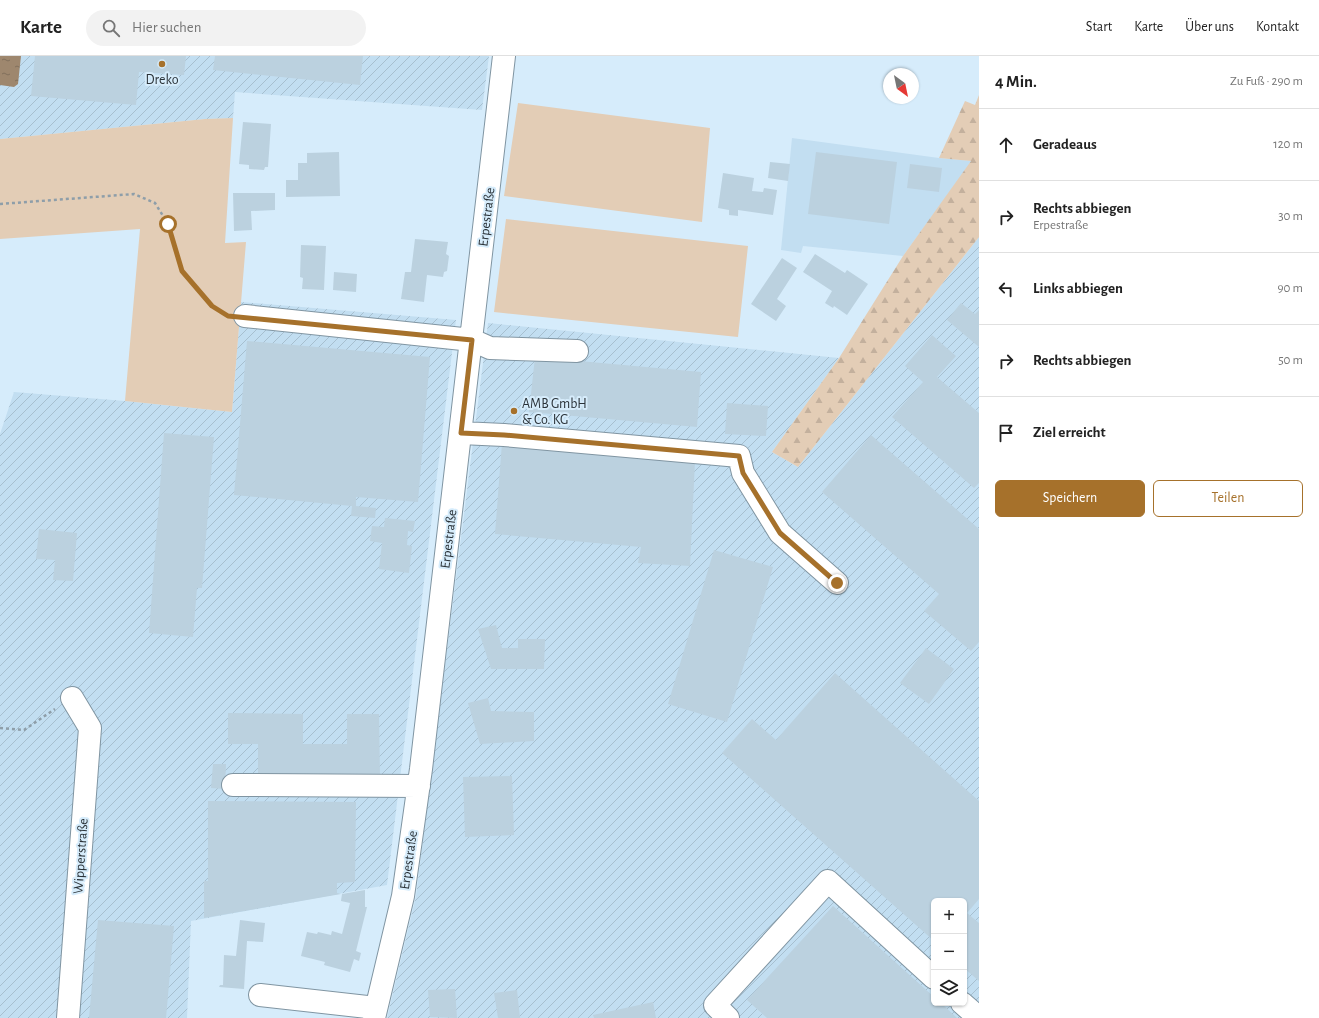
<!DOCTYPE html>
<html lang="de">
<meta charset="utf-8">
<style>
:root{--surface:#fff;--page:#f2f2f2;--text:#222;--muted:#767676;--line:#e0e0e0;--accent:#a6712b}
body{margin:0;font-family:"Alegreya Sans",sans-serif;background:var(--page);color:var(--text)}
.controls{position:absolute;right:12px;bottom:12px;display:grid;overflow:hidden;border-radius:6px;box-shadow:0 1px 3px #0004}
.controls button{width:36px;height:36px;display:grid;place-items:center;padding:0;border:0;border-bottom:1px solid var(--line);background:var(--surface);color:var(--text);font:20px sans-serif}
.compass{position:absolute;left:883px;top:12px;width:36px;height:36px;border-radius:50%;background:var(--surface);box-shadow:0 1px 3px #0004;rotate:147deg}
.stop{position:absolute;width:12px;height:12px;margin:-9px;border:3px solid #a6712b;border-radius:50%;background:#fff}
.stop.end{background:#a6712b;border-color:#fff;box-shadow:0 1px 4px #0008}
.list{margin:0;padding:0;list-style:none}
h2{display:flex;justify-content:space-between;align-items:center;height:52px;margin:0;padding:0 16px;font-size:17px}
h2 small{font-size:13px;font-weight:400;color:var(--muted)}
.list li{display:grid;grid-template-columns:26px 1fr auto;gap:12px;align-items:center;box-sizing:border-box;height:72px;padding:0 16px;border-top:1px solid var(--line)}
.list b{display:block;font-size:15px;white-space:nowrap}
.list p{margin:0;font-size:13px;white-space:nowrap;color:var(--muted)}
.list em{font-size:13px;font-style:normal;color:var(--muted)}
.actions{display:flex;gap:8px;padding:12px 16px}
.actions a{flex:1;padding:9px 0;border:1px solid var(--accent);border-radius:6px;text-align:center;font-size:14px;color:var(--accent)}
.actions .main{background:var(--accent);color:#fff}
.icon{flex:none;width:22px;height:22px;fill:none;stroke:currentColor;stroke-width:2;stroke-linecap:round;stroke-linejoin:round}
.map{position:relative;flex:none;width:979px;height:962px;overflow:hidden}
header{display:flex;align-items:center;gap:24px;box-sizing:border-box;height:56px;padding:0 20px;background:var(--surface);border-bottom:1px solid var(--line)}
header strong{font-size:19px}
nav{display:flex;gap:22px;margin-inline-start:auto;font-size:14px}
.search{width:280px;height:36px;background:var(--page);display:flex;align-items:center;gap:10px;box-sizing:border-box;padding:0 14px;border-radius:22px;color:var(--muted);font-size:15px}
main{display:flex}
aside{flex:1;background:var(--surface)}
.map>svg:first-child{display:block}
.built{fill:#c2def1}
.industrial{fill:url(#industrial-furrows);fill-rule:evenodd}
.green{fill:#e3cdb6}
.forest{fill:url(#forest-firs)}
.water{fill:url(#water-ripples)}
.building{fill:#bbd1df}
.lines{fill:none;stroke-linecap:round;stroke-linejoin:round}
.minor-casing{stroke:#8095a2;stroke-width:24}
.path{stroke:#8e9ea9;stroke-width:2.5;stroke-dasharray:3 3;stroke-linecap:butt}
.minor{stroke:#fff;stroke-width:22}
.route{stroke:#a6712b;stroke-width:5}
.poi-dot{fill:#a6712b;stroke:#d6ecfb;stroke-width:1.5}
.labels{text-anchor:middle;stroke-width:4;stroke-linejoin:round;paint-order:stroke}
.poi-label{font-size:14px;fill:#2a3238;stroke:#d6ecfb}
.street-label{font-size:14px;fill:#2a3238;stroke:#d6ecfb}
</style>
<header>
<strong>Karte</strong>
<div class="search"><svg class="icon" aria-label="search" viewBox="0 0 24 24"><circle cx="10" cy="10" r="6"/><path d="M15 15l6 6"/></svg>Hier suchen</div>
<nav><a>Start</a><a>Karte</a><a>Über uns</a><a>Kontakt</a></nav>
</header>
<main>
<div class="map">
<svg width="979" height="962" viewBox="0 0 979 962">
<defs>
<pattern id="industrial-furrows" width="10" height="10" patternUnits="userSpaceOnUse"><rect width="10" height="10" fill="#c2def1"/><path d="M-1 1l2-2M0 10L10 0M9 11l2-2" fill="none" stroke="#a7bfcf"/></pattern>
<pattern id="forest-firs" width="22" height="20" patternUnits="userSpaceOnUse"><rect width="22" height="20" fill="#e3cdb6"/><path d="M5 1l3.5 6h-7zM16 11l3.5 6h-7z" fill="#c3b09d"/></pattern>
<pattern id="water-ripples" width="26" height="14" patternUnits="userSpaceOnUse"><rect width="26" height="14" fill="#9e876e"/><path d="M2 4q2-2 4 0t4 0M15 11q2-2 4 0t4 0" fill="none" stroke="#816f5b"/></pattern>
</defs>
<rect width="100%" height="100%" fill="#d6ecfb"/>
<path class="built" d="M792,82L939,102L972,105L903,200L803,190L801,197L781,194Z"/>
<path class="industrial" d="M0,0H489L482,54L235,36L233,62L205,63L0,83Z
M979,181V962H387L416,840L488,267L839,302L772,396L798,411ZM934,845H964V947H934Z
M241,246L456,264L387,829L191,865L187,962H0V378L14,336L125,345L232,356Z"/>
<path class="green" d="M518,47L710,72L702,166L504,140Z
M233,62L225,187L246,186L232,356L125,345L140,173L0,183V83L205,63Z
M506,163L748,190L738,281L494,256Z"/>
<path class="forest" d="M979,39V181L798,411L772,396L839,302L903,200L971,105L939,102L965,45L975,49Z"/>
<path class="water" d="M0,0H21L18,28L14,31L0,29Z"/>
<path class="building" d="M35,0H186L184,19L139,16L136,49L31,40Z
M215,0H363L360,29L213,14Z
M243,66L271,68L268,111H265L264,114L249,113V109L239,108Z
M339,96L340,140L286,141V124H298V107H307V97Z
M816,96L897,106L889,168L808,158Z
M770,106L790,108L788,125L768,122Z
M910,108L942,112L939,136L907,132Z
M723,117L754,122L752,135L763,136L764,132L777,134L773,159L738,154V160L729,159V154L718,152Z
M233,137H275V154L251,155L252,174L234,175Z
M415,183L448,186L446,198L449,200L447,215L444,216L443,221L427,219L424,246L401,243L405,216H411Z
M301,189L326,190L324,234L302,233L303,222L300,221Z
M815,198L845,217L847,214L868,228L847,259L834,250L833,252L825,247L832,235L803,216Z
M782,202L797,212L777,243L786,250L776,265L751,248Z
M334,216L357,218L356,236L333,234Z
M961,247L975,258L979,254V291L947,264Z
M932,279L956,300L937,321L979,357V427L974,432L892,361L923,326L905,310Z
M247,285L430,301L418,446L356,441V450L376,452L375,462L351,460L352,450L234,439Z
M535,301L701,316L697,371L529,356Z
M727,347L768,350L766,380L725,378Z
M164,377L214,381L202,532H197L193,581L149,577Z
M871,379L979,473V586L971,595L924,555L939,538L822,436Z
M502,387L695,405L690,510L638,507L641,491L495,478Z
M385,462L415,465L413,476L408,475L407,489L412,490L409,517L379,513L382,487L370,485L372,470L384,471Z
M39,473L77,477L73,525L53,524L55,504L36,503Z
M714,494L773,511L727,666L668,648Z
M496,569L502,592H518V583H545L544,613H491L478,573Z
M926,592L954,613L929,648L900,627Z
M835,617L979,745V843L967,857L979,867V925L964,912V845H934V885L722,697L752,663L776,684Z
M488,642L491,655L534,656V685L480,688L468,647Z
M228,657L303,658V688H347V658H379L380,721L258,720V688H228Z
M213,708H226L225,733L211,732Z
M512,720L514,779L465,781L463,721Z
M208,745L356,746L355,826L337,827V837L341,838L204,862V825H208Z
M365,834V851H367L356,895L361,897L359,905L354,903L350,916L324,909L325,906L301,900L307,876L317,878L318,876L331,879L332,875L342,878L350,847L341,845L342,838Z
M833,850L934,941V947H941L957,962H767L747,944Z
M98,864L174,870L166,962H89Z
M240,864L265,867L263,886L247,885L244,933L219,931L220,929H223L224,899L236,900Z
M455,933L457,962L430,961L428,934Z
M517,934L520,962H498L494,937Z
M653,946L656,962H594L593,959Z"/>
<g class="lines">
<defs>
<path id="minor" d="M245,260L472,284L490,292L577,295
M461,377L504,379L739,400L743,417L780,477L837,527
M233,729L419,730
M260,939L376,952
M962,947L979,962
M68,962L90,672L72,642
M374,962L403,840L421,713L504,0
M728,962L715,949L828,825L934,922"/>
</defs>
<use href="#minor" class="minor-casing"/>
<path class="path" d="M0,148L134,138L155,147L168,168L182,215L212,250L224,257
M0,672L24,674L55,653"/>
<use href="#minor" class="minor"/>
</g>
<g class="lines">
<path class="route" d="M168,168L182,215L212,250L228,260L472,284L461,377L504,379L739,400L743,417L780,477L837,527"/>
</g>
<g class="poi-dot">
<circle cx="162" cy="8" r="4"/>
<circle cx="514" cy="355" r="4"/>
</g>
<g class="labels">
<g class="poi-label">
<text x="162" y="28">Dreko</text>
<text x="522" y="352" text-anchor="start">AMB GmbH<tspan x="522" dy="16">&amp; Co. KG</tspan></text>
</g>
<g class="street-label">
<text transform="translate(486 161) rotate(-83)" y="5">Erpestraße</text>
<text transform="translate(448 483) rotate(-83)" y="5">Erpestraße</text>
<text transform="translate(80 800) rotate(-86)" y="5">Wipperstraße</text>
<text transform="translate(408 804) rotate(-82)" y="5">Erpestraße</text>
</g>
</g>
</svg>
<div class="controls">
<button>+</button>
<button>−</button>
<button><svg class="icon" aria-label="layers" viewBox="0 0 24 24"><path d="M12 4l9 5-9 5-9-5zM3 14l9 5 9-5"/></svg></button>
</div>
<svg class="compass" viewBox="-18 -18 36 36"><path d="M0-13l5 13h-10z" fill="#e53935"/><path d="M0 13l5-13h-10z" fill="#767676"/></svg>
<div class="stop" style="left:168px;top:168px"></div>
<div class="stop end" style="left:837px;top:527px"></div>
</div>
<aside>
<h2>4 Min.<small>Zu Fuß · 290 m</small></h2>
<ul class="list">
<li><svg class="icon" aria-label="ahead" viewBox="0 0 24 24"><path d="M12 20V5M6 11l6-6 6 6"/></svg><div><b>Geradeaus</b></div><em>120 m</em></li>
<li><svg class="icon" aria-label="right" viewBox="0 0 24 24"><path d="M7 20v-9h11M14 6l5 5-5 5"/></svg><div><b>Rechts abbiegen</b><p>Erpestraße</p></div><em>30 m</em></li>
<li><svg class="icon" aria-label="left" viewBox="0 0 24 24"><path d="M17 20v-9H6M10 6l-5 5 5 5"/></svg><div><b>Links abbiegen</b></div><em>90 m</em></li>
<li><svg class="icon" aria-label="right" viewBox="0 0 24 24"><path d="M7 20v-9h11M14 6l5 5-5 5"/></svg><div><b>Rechts abbiegen</b></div><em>50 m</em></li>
<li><svg class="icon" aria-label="arrive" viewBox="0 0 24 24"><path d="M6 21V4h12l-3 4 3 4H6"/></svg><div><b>Ziel erreicht</b></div></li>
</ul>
<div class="actions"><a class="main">Speichern</a><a>Teilen</a></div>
</aside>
</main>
